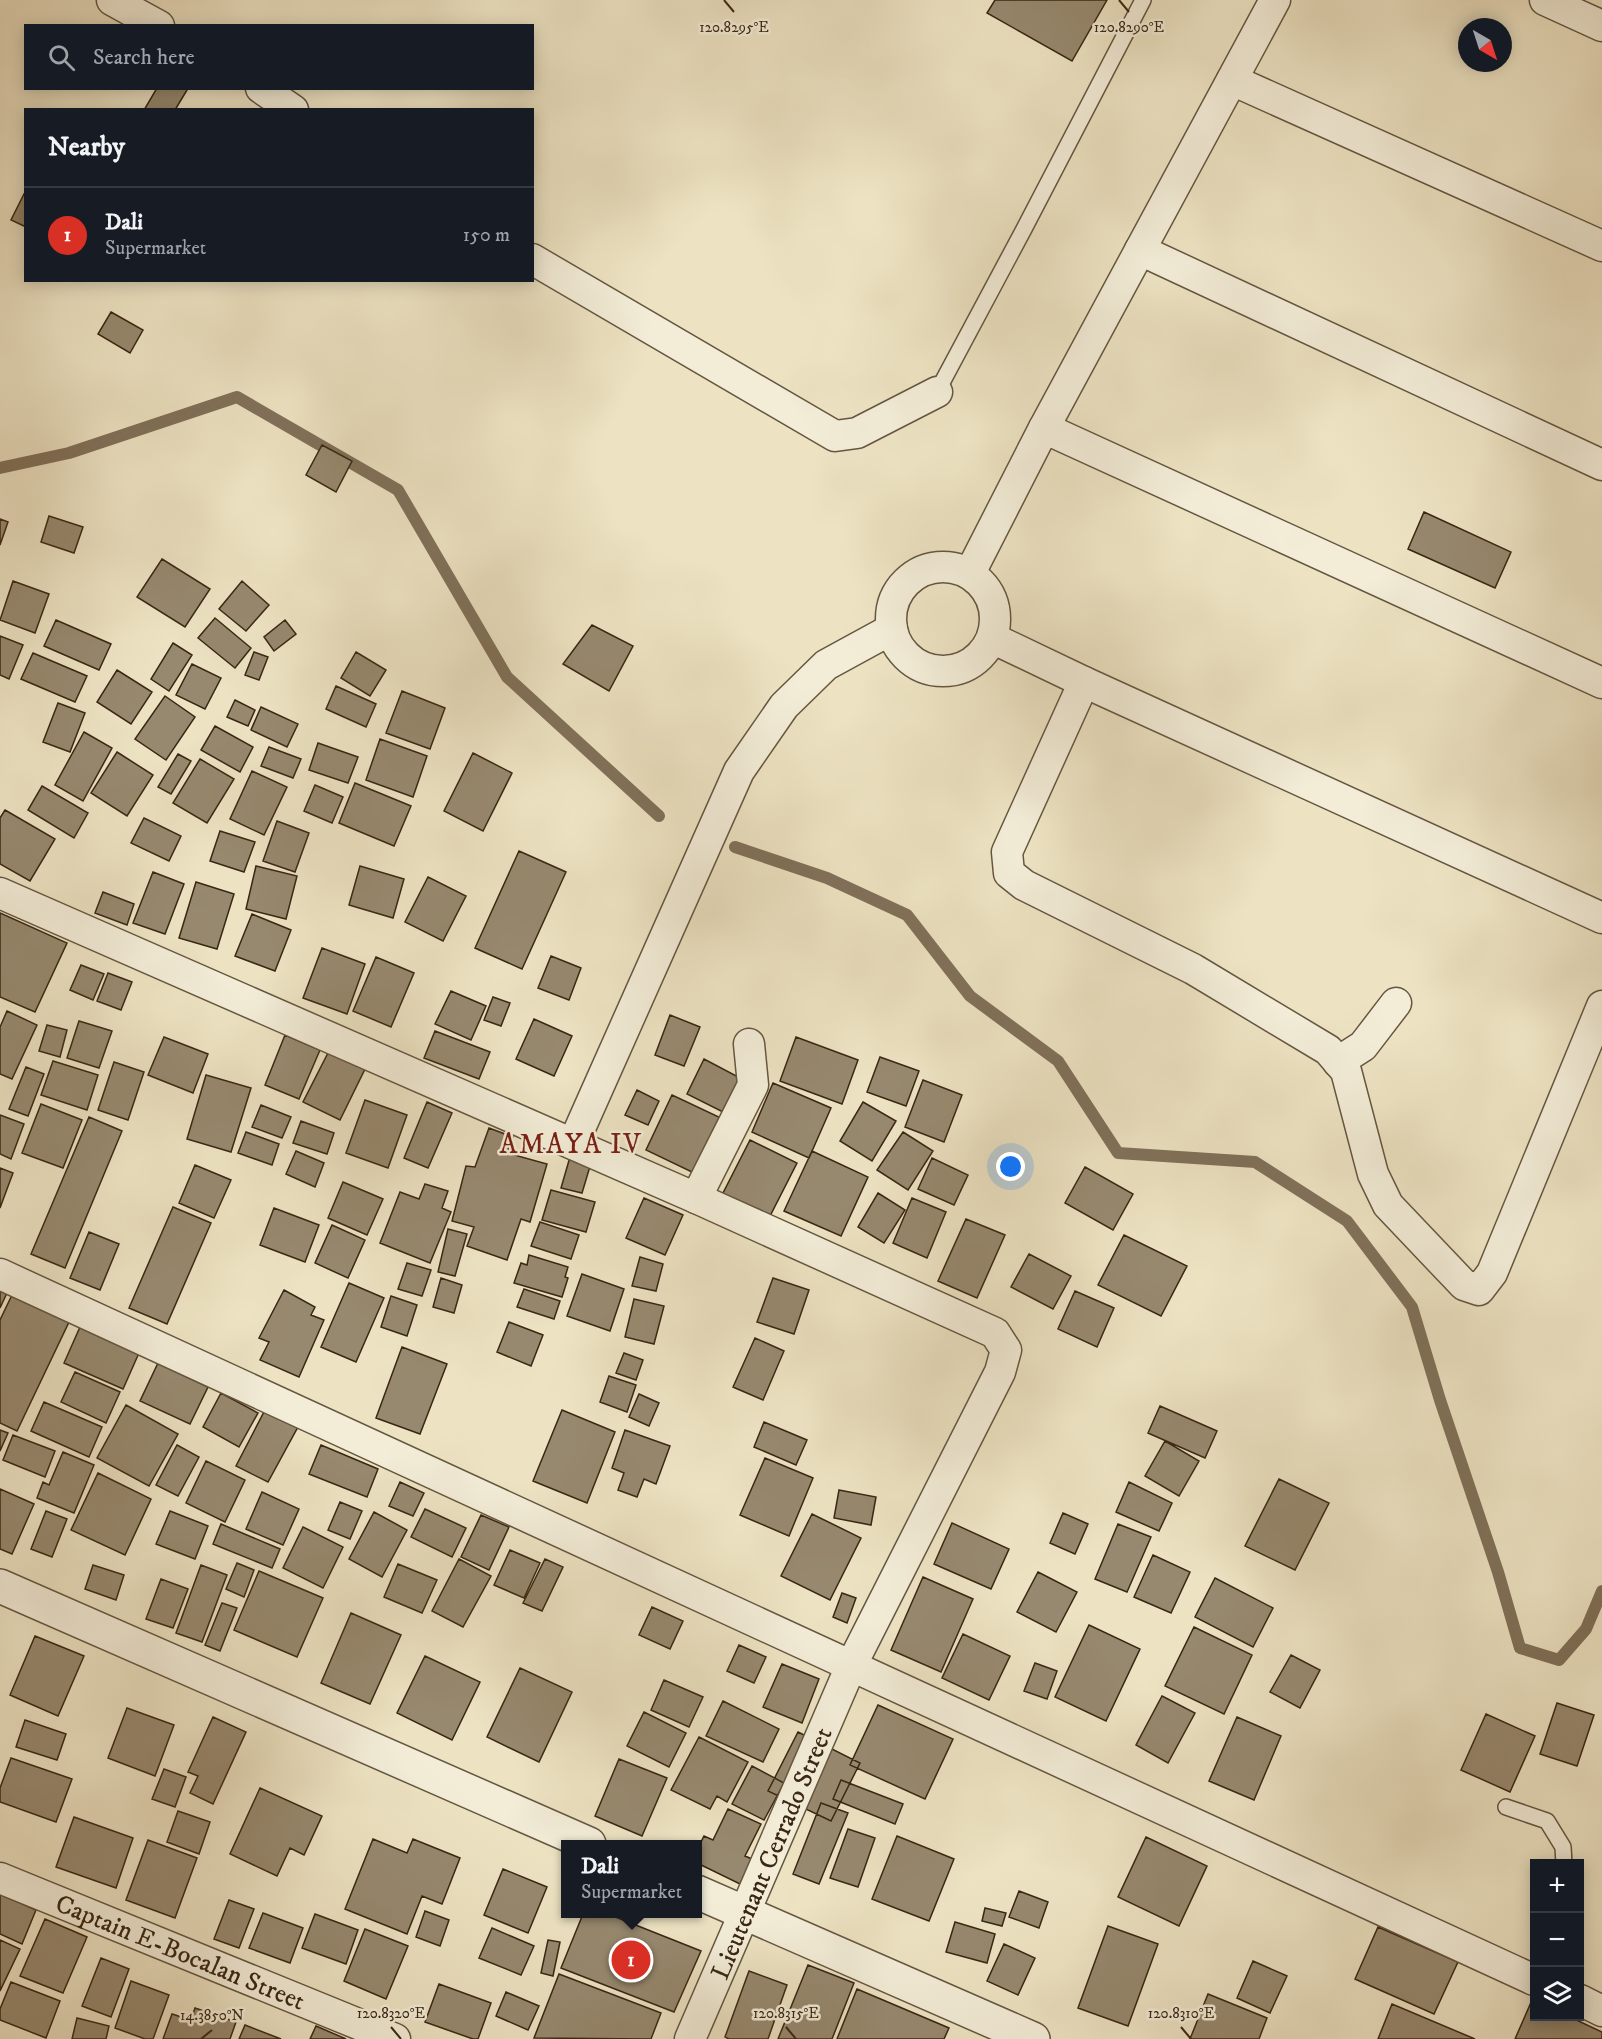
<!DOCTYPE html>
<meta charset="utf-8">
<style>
:root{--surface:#171b24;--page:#20242c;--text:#f1f3f6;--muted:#9ea1a6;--line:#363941;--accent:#d93025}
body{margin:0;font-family:"IM FELL DW Pica",serif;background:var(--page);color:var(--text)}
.controls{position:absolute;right:18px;bottom:18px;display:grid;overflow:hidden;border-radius:0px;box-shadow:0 3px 15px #0003}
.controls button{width:54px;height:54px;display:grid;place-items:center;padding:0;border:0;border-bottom:2px solid var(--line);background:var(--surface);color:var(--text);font:30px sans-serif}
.compass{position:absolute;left:1458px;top:18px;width:54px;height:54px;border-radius:50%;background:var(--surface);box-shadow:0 3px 15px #0003;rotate:141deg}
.you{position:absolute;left:1011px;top:1167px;width:21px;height:21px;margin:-15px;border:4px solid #fff;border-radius:50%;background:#1a73e8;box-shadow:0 0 0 9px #1a73e833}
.badge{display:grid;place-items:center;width:39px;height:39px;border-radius:50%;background:var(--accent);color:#fff;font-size:20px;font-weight:700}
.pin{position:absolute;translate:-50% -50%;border:3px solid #fff;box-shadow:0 2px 6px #0006}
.popup{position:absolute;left:561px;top:1840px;width:141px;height:78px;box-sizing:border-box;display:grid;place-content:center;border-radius:0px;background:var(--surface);filter:drop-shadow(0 2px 4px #0005);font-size:20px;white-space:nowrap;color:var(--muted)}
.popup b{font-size:22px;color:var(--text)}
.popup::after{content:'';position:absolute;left:50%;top:100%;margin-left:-12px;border:12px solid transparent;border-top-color:var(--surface)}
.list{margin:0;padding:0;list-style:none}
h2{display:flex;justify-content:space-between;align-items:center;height:78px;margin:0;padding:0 24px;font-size:26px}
h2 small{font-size:20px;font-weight:400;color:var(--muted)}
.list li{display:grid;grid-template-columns:39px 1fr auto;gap:18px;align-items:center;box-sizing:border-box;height:96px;padding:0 24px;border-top:2px solid var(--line)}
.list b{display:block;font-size:22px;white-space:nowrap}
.list p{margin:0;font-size:20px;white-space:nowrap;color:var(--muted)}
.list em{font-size:20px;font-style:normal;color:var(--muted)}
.icon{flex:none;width:33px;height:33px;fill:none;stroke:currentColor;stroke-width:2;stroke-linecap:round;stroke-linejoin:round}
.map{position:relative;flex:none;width:1602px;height:2039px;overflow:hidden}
.search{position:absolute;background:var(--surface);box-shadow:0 3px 15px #0003;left:24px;top:24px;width:510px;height:66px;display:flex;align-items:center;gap:15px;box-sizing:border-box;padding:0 21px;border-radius:0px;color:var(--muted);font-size:22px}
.panel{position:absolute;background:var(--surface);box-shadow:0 3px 15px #0003;left:24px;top:108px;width:510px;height:174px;border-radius:0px}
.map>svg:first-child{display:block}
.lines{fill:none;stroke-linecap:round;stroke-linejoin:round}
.stream{stroke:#80715a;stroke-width:12}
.building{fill:#97896f;stroke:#392714;stroke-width:1.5}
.service-casing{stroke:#665640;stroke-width:18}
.minor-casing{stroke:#665640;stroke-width:33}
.tertiary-casing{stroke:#665640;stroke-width:36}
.service{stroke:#f3edd8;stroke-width:15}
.minor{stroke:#f3edd8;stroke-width:30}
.tertiary{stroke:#f3edd8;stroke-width:33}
.ticks{fill:none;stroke:#392714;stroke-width:2}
.labels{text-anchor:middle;stroke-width:5;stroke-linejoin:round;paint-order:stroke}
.street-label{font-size:26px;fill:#392714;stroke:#f3edd8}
.quarter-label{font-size:28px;letter-spacing:1.5px;fill:#7a1f14;stroke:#f3edd8}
.ticks-label{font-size:15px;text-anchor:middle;fill:#392714;stroke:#f3edd8;stroke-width:5;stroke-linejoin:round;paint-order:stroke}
</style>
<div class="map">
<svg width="1602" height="2039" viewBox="0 0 1602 2039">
<rect width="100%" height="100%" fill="#ede3c3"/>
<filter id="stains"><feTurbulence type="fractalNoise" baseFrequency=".00333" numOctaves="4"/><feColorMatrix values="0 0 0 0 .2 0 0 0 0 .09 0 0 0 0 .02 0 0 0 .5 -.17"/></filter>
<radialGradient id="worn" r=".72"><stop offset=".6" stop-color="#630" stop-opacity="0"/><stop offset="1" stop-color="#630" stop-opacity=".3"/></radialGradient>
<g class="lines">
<path class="stream" d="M0,468L69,453L237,397L398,490L507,677L659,816
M735,847L827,878L907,915L970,996L1058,1061L1118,1153L1255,1162L1347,1221L1412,1307L1440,1400L1498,1572L1520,1648L1559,1660L1586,1629L1602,1591"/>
</g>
<path class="building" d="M995,0H1107L1072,61L987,13Z
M157,88H185L187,90L175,110H144Z
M24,194L26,195V227L11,220Z
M111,312L143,330L130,353L98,334Z
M322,445L352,461L336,492L306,475Z
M1424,512L1511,552L1495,588L1408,549Z
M49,516L83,527L74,553L41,542Z
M0,519L8,522L0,545Z
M162,559L210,589L185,627L137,597Z
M13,581L49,594L35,633L0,620Z
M242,581L269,605L246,631L219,609Z
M215,618L251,648L235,668L198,638Z
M56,620L111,644L99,670L44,646Z
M285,620L296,634L274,651L264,637Z
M592,625L633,646L609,691L563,664Z
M0,636L23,645L9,679L0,675Z
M173,643L192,655L169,691L151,679Z
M254,652L268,657L259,680L245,675Z
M356,652L386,670L370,696L341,678Z
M33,653L87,676L75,702L21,679Z
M192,664L221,678L205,709L176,695Z
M117,670L152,692L131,724L97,702Z
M336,686L376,704L366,727L326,709Z
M402,691L445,708L430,749L386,733Z
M165,696L195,717L166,760L135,739Z
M235,700L255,710L248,726L227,717Z
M58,703L85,713L70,752L43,742Z
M261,707L298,724L287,747L251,730Z
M215,726L253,747L240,772L201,750Z
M84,732L112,748L83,801L55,785Z
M380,739L427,756L413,797L366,780Z
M318,743L358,757L348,783L309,770Z
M269,747L301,759L293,778L261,766Z
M117,752L153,775L127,816L91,793Z
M473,753L512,773L483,831L444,811Z
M178,754L191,761L171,794L158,787Z
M200,759L234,779L207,823L173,803Z
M252,771L287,787L264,835L230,819Z
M355,783L411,806L394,846L339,823Z
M315,785L343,797L332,823L304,811Z
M42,786L88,813L74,838L28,810Z
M5,810L55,839L30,881L0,864V818Z
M144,818L181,836L169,861L131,843Z
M277,821L309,833L295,872L263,861Z
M220,831L255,842L244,872L210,861Z
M519,851L566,872L522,969L475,948Z
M256,866L297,876L286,919L246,909Z
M360,866L404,879L393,918L349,905Z
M153,872L184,884L165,934L133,923Z
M428,877L466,896L443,941L405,922Z
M196,882L234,894L217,949L179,938Z
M103,892L134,904L127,925L95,913Z
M0,913L67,943L35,1012L0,997Z
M252,914L291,930L275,971L235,956Z
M322,948L365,964L347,1014L303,998Z
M551,956L581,968L569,1000L538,988Z
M376,957L414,973L391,1027L353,1011Z
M81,965L104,974L93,1000L70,990Z
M108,973L132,982L121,1010L97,1001Z
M451,991L486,1006L471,1040L435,1024Z
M493,997L510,1003L501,1026L484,1020Z
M7,1011L37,1025L12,1079L0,1074V1027Z
M670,1015L700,1027L684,1066L655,1055Z
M534,1019L572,1036L554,1076L516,1059Z
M79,1021L112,1031L99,1068L67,1058Z
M47,1025L67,1030L60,1057L39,1051Z
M435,1031L490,1052L479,1079L424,1058Z
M285,1035L320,1050L299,1099L265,1085Z
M164,1037L208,1054L193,1093L148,1075Z
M796,1037L858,1060L842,1104L780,1081Z
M330,1049L366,1067L340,1120L303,1102Z
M880,1057L919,1071L906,1106L867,1092Z
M704,1059L744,1080L727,1114L687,1094Z
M53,1061L98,1075L87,1110L41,1095Z
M114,1062L144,1072L128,1120L98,1110Z
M26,1067L44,1074L28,1116L9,1109Z
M206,1075L251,1088L231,1152L187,1139Z
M923,1080L962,1095L944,1142L905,1127Z
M773,1083L831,1108L809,1158L752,1132Z
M637,1090L659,1101L648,1125L625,1115Z
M672,1095L721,1118L694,1173L646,1150Z
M365,1100L407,1115L388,1168L346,1153Z
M427,1102L452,1113L428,1168L404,1158Z
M863,1102L896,1121L872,1161L840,1141Z
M41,1104L82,1120L63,1168L22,1153Z
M261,1105L291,1117L282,1138L252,1127Z
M0,1115L24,1124L11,1159L0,1154Z
M89,1117L122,1131L65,1268L31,1254Z
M301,1121L334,1133L327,1154L293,1143Z
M489,1128L513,1137L507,1153L547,1164L530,1222L521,1219L507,1260L467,1246L474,1227L452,1221L466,1166L475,1167Z
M246,1132L279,1144L272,1165L238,1153Z
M903,1132L933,1151L908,1190L877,1170Z
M750,1140L797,1163L768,1220L721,1197Z
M296,1151L324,1163L315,1187L286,1174Z
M812,1151L868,1177L841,1236L784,1211Z
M570,1157L591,1163L582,1193L561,1188Z
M932,1158L968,1175L954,1205L918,1189Z
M195,1165L231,1180L214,1218L179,1203Z
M1085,1167L1133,1194L1113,1230L1065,1203Z
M0,1168L13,1173L0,1208Z
M343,1182L383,1199L367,1235L328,1218Z
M425,1184L448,1191L442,1208L451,1212L430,1263L380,1243L400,1192L419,1199Z
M551,1190L595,1202L586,1232L542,1220Z
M878,1193L905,1210L884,1243L858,1227Z
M644,1198L683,1215L665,1255L626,1238Z
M912,1198L946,1212L927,1258L893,1243Z
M173,1207L211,1223L167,1324L129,1308Z
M274,1208L319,1225L305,1262L260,1245Z
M966,1219L1005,1235L977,1298L938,1281Z
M540,1222L579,1235L571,1259L531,1246Z
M332,1225L365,1240L348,1278L315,1263Z
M448,1229L467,1234L455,1276L438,1272Z
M89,1232L119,1244L100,1290L70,1278Z
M1124,1235L1187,1266L1161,1316L1098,1285Z
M1029,1254L1071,1276L1053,1309L1011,1287Z
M529,1255L568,1267L565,1277L568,1278L562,1297L514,1283L521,1263L527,1265Z
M640,1257L663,1264L656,1291L632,1286Z
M407,1263L431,1270L422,1296L398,1289Z
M582,1274L624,1289L610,1331L567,1316Z
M441,1278L462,1285L454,1313L433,1307Z
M773,1278L809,1290L794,1334L757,1322Z
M349,1283L384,1298L356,1362L321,1347Z
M524,1289L560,1301L554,1319L517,1307Z
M0,1290L7,1293L0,1308Z
M284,1290L315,1307L311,1315L324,1320L299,1377L260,1360L269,1342L259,1338Z
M1075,1291L1114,1308L1097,1347L1058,1329Z
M12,1295L69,1322L17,1431L0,1423V1320Z
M391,1296L417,1305L407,1336L381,1327Z
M634,1299L664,1306L654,1344L625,1337Z
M509,1322L543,1335L531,1366L497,1352Z
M80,1327L139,1353L123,1389L64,1363Z
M755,1338L784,1351L763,1400L733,1387Z
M402,1347L447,1364L420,1434L376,1418Z
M624,1353L643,1360L636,1380L616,1373Z
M158,1363L208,1387L190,1424L140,1401Z
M75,1372L120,1392L106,1423L61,1402Z
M609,1376L636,1385L627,1412L600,1402Z
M221,1393L258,1413L239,1447L203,1427Z
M639,1394L659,1403L649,1426L629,1417Z
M44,1402L102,1427L89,1457L31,1431Z
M126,1405L178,1434L149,1486L97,1458Z
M1160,1406L1217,1431L1205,1458L1148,1433Z
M266,1408L299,1425L268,1482L236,1466Z
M562,1410L615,1432L587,1503L533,1481Z
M764,1422L807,1440L796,1465L754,1447Z
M0,1430L8,1433L0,1451Z
M625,1430L670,1446L656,1484L644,1479L637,1497L618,1490L624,1473L612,1468Z
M13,1435L55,1451L45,1477L3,1460Z
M1165,1441L1199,1461L1179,1496L1145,1476Z
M177,1445L199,1457L178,1496L156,1485Z
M321,1445L378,1469L367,1497L309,1474Z
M63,1452L94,1465L74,1513L37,1498L43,1482L49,1485Z
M765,1458L813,1478L789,1536L740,1515Z
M206,1461L245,1480L225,1522L186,1503Z
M98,1473L151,1499L125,1555L71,1530Z
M1279,1479L1329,1503L1295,1570L1245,1546Z
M400,1482L424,1493L413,1516L389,1506Z
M1129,1482L1172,1503L1159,1531L1116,1512Z
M0,1489L34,1504L12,1554L0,1549Z
M839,1490L876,1497L871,1525L834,1518Z
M262,1492L299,1509L283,1545L246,1529Z
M340,1502L362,1511L350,1539L328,1530Z
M425,1509L466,1528L452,1557L411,1537Z
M46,1511L67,1519L52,1557L31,1549Z
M170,1511L208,1526L195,1559L156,1544Z
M374,1512L407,1530L382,1577L349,1559Z
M1063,1513L1088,1524L1075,1554L1050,1543Z
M812,1514L861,1538L830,1600L781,1576Z
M481,1515L509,1527L489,1570L461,1557Z
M952,1523L1009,1549L991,1589L934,1564Z
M221,1524L280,1549L272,1568L213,1544Z
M1118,1524L1151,1537L1127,1592L1095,1579Z
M303,1527L343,1547L323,1588L283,1568Z
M510,1550L540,1563L524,1598L494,1585Z
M1153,1555L1190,1572L1171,1613L1134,1597Z
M459,1559L491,1576L463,1627L432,1611Z
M545,1559L563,1567L542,1611L523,1603Z
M237,1563L254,1570L244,1597L226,1589Z
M398,1564L437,1580L422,1613L384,1597Z
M93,1565L124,1575L116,1600L85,1589Z
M201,1565L227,1575L202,1642L176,1633Z
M259,1571L323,1598L297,1657L234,1630Z
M1038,1572L1077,1592L1056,1632L1017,1612Z
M923,1577L973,1599L941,1672L891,1650Z
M1215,1578L1273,1608L1253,1647L1195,1617Z
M161,1579L188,1589L173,1628L146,1619Z
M842,1593L856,1598L847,1623L833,1617Z
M222,1603L237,1608L220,1651L205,1645Z
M652,1607L683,1621L670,1649L639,1635Z
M351,1613L401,1635L370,1704L321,1683Z
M1089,1625L1140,1649L1106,1721L1055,1697Z
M1194,1627L1252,1655L1224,1714L1165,1686Z
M963,1634L1010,1656L989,1700L942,1678Z
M35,1636L84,1656L58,1716L10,1695Z
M739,1645L766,1657L754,1683L727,1671Z
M1291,1655L1320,1670L1300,1708L1270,1692Z
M425,1656L480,1682L452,1740L397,1713Z
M1035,1663L1057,1671L1047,1699L1024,1691Z
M782,1664L819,1679L802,1723L763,1707Z
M520,1668L572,1692L539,1762L487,1737Z
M664,1680L703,1697L689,1727L651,1710Z
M1162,1696L1195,1713L1168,1763L1136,1745Z
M723,1701L779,1729L763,1762L706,1736Z
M1557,1703L1594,1715L1577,1766L1540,1754Z
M878,1705L953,1739L925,1799L850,1765Z
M127,1708L174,1725L155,1776L108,1758Z
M644,1712L686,1733L669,1767L627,1746Z
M1486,1714L1535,1736L1510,1792L1461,1770Z
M213,1717L246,1732L213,1804L190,1793L198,1776L188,1772Z
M1237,1717L1281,1736L1254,1800L1209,1781Z
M25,1720L66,1734L57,1760L16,1747Z
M798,1732L860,1763L831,1821L768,1791Z
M699,1737L748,1762L727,1802L717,1796L710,1809L671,1790Z
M11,1758L72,1779L56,1822L0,1802V1788Z
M619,1759L667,1778L642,1836L595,1816Z
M752,1766L784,1783L764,1820L732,1804Z
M164,1769L186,1777L175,1807L152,1799Z
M841,1780L903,1804L895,1824L833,1799Z
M260,1788L322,1816L304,1855L290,1848L277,1876L230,1854Z
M821,1803L848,1813L819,1884L793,1874Z
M728,1809L761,1824L745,1856L752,1859L740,1884L697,1863V1850L704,1836L713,1840Z
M178,1811L210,1822L199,1854L167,1842Z
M74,1817L133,1838L116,1888L56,1867Z
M848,1829L875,1838L858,1887L830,1878Z
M897,1836L954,1859L929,1921L872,1899Z
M1146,1837L1207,1866L1179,1926L1118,1897Z
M373,1839L407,1853L413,1839L460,1858L442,1904L422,1896L407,1934L345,1909Z
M148,1840L197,1858L175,1918L126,1900Z
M503,1869L547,1887L528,1933L484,1915Z
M1019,1891L1048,1902L1039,1928L1009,1917Z
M0,1894L36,1910L22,1944L0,1934Z
M229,1900L254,1909L239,1948L214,1939Z
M985,1908L1006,1913L1002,1926L982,1921Z
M425,1911L449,1920L440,1946L416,1937Z
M263,1913L303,1928L290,1963L249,1948Z
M315,1914L358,1930L346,1964L302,1948Z
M583,1914H608L701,1951L674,2012L561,1968Z
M45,1919L87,1937L63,1993L20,1976Z
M955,1922L995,1934L987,1963L946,1952Z
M1108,1926L1158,1944L1128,2026L1078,2008Z
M1378,1927L1458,1962L1434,2014L1355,1979Z
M492,1928L534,1946L521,1975L479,1958Z
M365,1929L408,1946L386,1999L344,1981Z
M0,1940L20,1949L0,1991Z
M548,1940L560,1942L553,1976L541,1973Z
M1004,1944L1035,1958L1018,1995L987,1981Z
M101,1958L129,1969L111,2017L82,2006Z
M1253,1961L1287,1976L1270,2013L1237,1998Z
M808,1965L854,1983L832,2039H778Z
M749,1971L787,1985L768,2039H729L725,2037Z
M559,1974L661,2013L651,2039L534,2038Z
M131,1981L169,1995L153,2039H145L115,2028Z
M11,1982L60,2001L46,2038L0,2020V2009Z
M439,1984L491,2003L478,2039H473L425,2022Z
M857,1989L949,2028L944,2039H837Z
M506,1992L539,2006L528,2030L496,2016Z
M1208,1994L1267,2018L1259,2039H1190Z
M1532,2000L1534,2001V2016H1568L1602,2032V2039H1515Z
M1392,2004L1475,2039H1378Z
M195,2008L236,2022L230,2039H163L172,2014L191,2020Z
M77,2018L109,2026L106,2039H72Z
M245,2025L281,2039H239Z
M316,2026L346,2039H310Z"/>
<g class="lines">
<defs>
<path id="service" d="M937,392L1024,229L1143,0
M1506,1807L1547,1821L1563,1847L1564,1864"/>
<g id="minor">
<path d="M112,0L159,26"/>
<path d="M1545,0L1602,26"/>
<path d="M1232,80L1602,246"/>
<path d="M261,88L293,110"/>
<path d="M1140,250L1602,465"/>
<path d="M532,259L835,436L857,433L937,392"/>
<path d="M1044,428L1602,683"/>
<circle cx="943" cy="619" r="52"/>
<path d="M970,573L1044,428L1275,0"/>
<path d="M992,638L1084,682L1602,918"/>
<path d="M1084,682L1007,852L1009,873L1024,885L1193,969L1328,1050L1346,1071L1373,1174L1388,1205L1464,1285L1479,1290L1492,1273L1602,1006"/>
<path d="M0,893L696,1198L995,1333L1006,1350L1000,1372L851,1666L690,2039"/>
<path d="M1338,1062L1363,1046L1396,1003"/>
<path d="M573,1144L739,771L784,706L826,665L892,629"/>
<path d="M696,1198L753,1085L749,1044"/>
<path d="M0,1274L1534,1980"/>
<path id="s1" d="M0,1878L395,2039"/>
<path d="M1580,2000L1602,2011"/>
</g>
<path id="tertiary" d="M0,1586L589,1844
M697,1892L1033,2039"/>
</defs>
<use href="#service" class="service-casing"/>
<use href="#minor" class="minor-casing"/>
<use href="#tertiary" class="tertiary-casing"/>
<use href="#service" class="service"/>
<use href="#minor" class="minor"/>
<use href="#tertiary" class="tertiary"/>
</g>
<path class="ticks" d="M724,0L734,12M1119,0L1129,12M391,2027L401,2039M786,2027L796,2039M1181,2027L1191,2039M201,2039L212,2030"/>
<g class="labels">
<g class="street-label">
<text transform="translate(771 1853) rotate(-67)" y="9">Lieutenant Cerrado Street</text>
<text dy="9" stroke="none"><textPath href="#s1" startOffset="195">Captain E-Bocalan Street</textPath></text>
</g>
<g class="quarter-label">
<text x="571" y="1153">AMAYA IV</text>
</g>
</g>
<g class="ticks-label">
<text x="734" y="32">120.8295°E</text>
<text x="1129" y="32">120.8290°E</text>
<text x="391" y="2018">120.8320°E</text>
<text x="786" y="2018">120.8315°E</text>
<text x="1181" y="2018">120.8310°E</text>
<text x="212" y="2020">14.3850°N</text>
</g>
<rect width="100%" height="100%" filter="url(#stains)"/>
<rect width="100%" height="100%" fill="url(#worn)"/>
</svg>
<div class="controls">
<button>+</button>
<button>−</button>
<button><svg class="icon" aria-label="layers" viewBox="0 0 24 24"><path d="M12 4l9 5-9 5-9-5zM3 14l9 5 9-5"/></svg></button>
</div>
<svg class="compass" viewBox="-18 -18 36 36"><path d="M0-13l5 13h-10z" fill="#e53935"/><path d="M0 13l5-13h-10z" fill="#9ea1a6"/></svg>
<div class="you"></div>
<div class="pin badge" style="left:631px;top:1960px">1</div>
<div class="popup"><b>Dali</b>Supermarket</div>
<div class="search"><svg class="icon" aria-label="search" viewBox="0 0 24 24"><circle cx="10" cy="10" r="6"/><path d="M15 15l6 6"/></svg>Search here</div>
<section class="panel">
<h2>Nearby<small></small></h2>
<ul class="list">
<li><span class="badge">1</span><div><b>Dali</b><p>Supermarket</p></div><em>150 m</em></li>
</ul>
</section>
</div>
